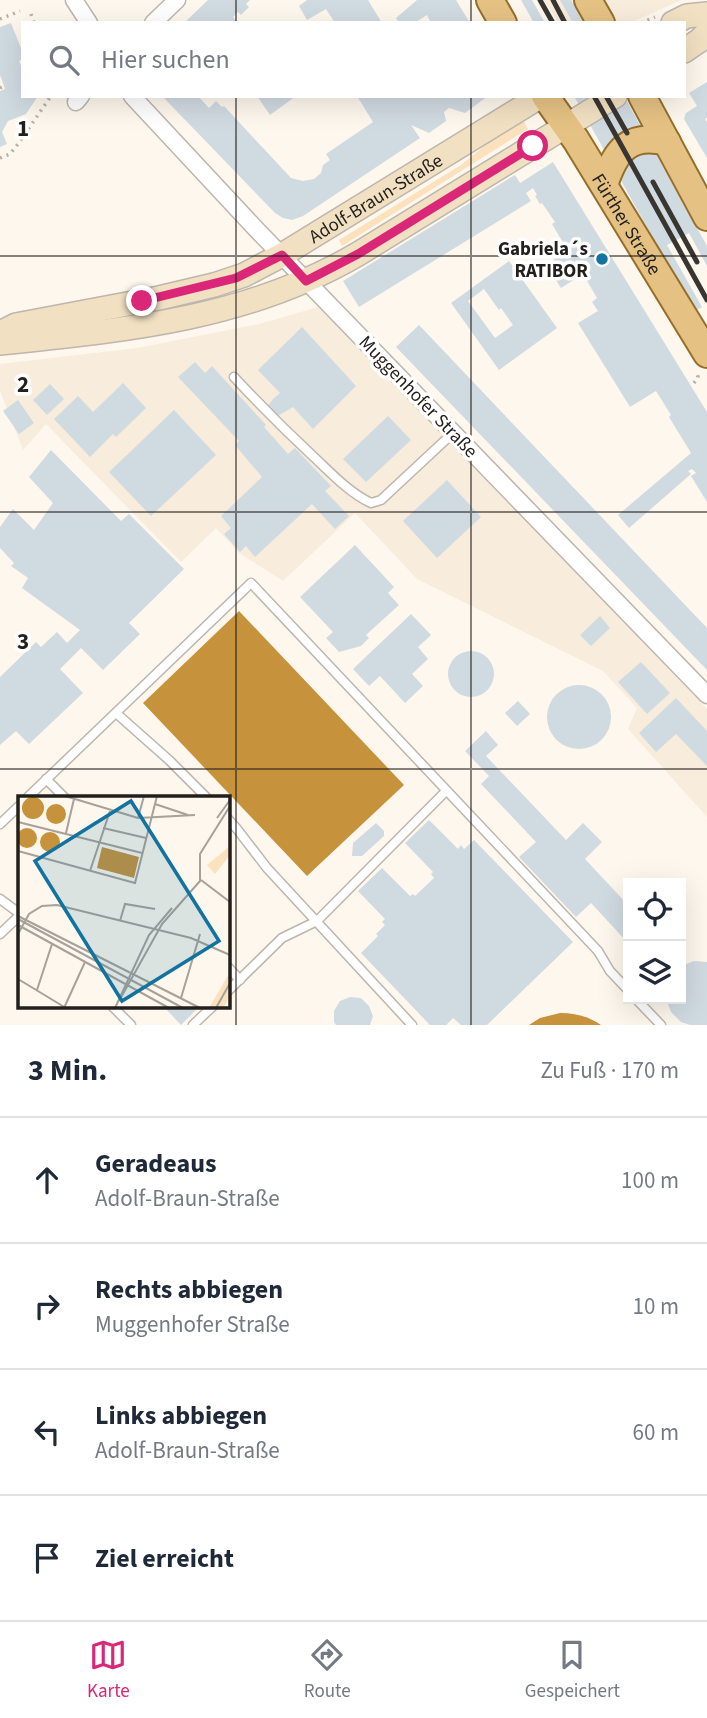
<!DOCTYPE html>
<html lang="de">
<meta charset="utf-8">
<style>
:root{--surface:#fff;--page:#f2f2f3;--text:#1f2937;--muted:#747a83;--line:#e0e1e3;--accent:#db2777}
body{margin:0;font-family:"Source Sans 3",sans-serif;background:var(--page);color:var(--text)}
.controls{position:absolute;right:21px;bottom:21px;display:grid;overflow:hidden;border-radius:0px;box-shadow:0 7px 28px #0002}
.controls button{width:63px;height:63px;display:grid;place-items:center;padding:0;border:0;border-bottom:2px solid var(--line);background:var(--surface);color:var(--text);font:35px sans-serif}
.stop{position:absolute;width:21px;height:21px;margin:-16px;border:5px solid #db2777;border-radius:50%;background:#fff}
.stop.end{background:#db2777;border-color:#fff;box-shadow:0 2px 7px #0008}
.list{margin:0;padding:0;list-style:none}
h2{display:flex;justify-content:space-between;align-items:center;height:91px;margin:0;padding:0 28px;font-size:30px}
h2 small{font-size:23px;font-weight:400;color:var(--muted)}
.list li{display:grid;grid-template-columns:46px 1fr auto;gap:21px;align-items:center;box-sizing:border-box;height:126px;padding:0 28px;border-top:2px solid var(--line)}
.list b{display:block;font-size:26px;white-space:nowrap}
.list p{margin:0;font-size:23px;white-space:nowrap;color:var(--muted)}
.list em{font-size:23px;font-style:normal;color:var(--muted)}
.icon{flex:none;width:38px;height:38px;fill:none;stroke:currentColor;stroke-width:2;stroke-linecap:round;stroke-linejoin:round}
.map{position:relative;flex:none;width:707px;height:1025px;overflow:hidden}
.search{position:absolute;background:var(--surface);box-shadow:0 7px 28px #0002;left:21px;right:21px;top:21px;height:77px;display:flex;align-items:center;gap:18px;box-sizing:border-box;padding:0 24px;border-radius:0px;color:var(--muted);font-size:26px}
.sheet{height:595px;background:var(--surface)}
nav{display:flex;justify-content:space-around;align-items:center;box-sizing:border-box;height:98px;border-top:2px solid var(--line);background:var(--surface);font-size:19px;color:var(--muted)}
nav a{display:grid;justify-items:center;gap:4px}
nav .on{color:var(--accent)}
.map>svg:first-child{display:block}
.built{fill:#f8ecdc}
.green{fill:#fbe1bd}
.water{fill:#c7923c}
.building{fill:#d0dae1;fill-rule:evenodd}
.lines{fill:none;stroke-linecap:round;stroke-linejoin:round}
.lane-casing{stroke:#bdb6ad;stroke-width:11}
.street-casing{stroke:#bdb6ad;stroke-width:19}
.secondary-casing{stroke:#bdb6ad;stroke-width:26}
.primary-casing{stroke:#966e2a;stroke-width:30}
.path{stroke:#b5b0a8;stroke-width:3.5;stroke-dasharray:2 5;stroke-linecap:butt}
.lane{stroke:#fff;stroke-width:8}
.street{stroke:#fff;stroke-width:16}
.secondary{stroke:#f2e0c2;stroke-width:23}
.primary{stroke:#e5c284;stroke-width:26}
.rail{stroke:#393632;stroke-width:5}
.route{stroke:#db2777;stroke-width:9}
.grid{fill:none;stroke:#221f1c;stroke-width:2;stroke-opacity:0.55}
.poi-dot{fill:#1273a0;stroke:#fff;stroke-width:2.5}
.labels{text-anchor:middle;stroke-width:7;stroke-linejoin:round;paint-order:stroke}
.street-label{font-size:19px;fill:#221f1c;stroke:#fff}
.poi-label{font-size:19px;font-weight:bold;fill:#221f1c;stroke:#fff;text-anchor:end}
.inset-road{fill:none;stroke:#a6a199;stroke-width:2}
.view{fill:#1273a0;fill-opacity:0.15;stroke:#1273a0;stroke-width:3.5}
.inset-edge{fill:none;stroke:#221f1c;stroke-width:3.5}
.grid-label{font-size:23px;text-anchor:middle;font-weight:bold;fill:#221f1c;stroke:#fff;stroke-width:7;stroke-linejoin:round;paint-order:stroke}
</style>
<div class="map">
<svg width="707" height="1025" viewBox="0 0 707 1025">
<rect width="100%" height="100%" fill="#fef7ed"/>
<path class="built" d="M544,0H681L630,23H559Z
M318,307L326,314L707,709V817L628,729L637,708L603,671L417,579L355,513L283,581L239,553L216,528L181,562L46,424L23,450L0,391V364L137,348L259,324Z"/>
<path class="green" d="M522,118L528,129L342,246L339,240L461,165L495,137Z"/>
<path class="water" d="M239,611L404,785L307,876L143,703Z
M560,1013C575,1013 588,1016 601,1025H529L540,1018Z"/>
<path class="building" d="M208,0H250L246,4L249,7L241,15L238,12L233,17L238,23H184Z
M307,0H368L382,23H335L326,9L307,20L299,6Z
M417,0H456L470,23H431L427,15L414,23H399L396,18Z
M521,0H532L545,23H534Z
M560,0H571L583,23H573Z
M11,23L23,53V59L19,61L23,70V96H38L26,114L8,121L2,132L7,144L0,147V91L5,89L0,75V27Z
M707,82V118L705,119L707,122V158L684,119L686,113L697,106L689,93Z
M162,96H198L209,108L216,101L222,107L224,106L291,178L303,181L314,179L321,173L323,165L330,160L326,154L373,122L357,96H488L465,113L449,108L444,112L446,121L429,133L411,125L420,138L303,216L292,220L283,218L275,213Z
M257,96H296L270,115Z
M574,96H624L707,246V266L689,233L667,245L702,307L694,312Z
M553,162L707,412V502L691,476L696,473L692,469L688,471L691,474L629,528L618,515L691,453L669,417L671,415L656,391L630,407L578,323L598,311L592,302L597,298L583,274L561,288L552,274L559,270L553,260L568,251L552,224L555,222L542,203L540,204L535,196L537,195L533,188L526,193L531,201L359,307L343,281L515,175L520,183Z
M509,261L557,328L499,370L451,303ZM484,289L499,310L501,308L513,325L495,338L468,301Z
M419,325L707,628V670L396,347Z
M302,327L356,386L313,429L293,407L276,417L267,407L273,399L280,393L258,370Z
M195,362L205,373L212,366L266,425L264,427L288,454L295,448L331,486L325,491L349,516L335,529L312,504L255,557L246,546L240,552L224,534L231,528L221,516L262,477L235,445L239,441L178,377Z
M123,383L146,408L116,437L113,434L90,457L54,419L78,396L93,412Z
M50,384L64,399L47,415L33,400Z
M18,400L34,423L19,434L3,411Z
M174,410L216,455L151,516L109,472Z
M388,416L411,440L366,482L343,459Z
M51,450L121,521L129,514L184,569L129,623L140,634L103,670L81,648L60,669L83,693L29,744L16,731L0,745V677L36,642L41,647L57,632L67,643L80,630L22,588L28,578L11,566L14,563L0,548V527L13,509L34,530L53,503L29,477Z
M447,480L481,517L437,558L403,521Z
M355,545L394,587L388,593L399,605L366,635L369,638L361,646L339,652L326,638L333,632L300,597Z
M411,614L431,635L418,647L428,659L412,674L423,686L405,703L380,676L369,686L353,669Z
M600,616L610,628L591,646L580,635Z
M448 674a23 23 0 1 1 46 0a23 23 0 1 1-46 0Z
M641,662L670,693L647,714L618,682Z
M547 717a32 32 0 1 1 64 0a32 32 0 1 1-64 0Z
M676,698L707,731V766L676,734L656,752L639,733Z
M518,701L530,714L517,726L505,713Z
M486,731L498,745L486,756L566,840L583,823L602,842L585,859L628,905V943L591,903L576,917L519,857L536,842L481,784L489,776L465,751Z
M429,820L458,849L461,845L464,849L474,840L573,942L487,1025H461L453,1018L446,1025H430L361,953L378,936L376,934L385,925L382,922L385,919L358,891L382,868L410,896L413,894L415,896L434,878L431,874L433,872L405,843Z
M376,823L384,831V836L362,856H352L353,843Z
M694,961L707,962V1025H690L681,1022L671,1012L666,999H681V966Z
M350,997L361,998L369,1006L373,1016L370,1025H336L334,1022V1011L340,1001Z
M163,1006H200L181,1025Z"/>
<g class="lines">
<defs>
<path id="lane" d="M234,377C260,405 287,432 316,459C333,475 350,493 371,503L381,500L454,432
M116,713L169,760L206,797
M46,779L64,797
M28,797L251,583L598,951L610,971L628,990
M228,819L237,829L267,868L412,1025
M0,824L19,806
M0,899L19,913
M0,934L19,916
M228,967L240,980
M228,991L282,938L317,921L446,791
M636,999L661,1025
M112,1006L131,1025
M193,1025L213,1006"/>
<path id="street" d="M74,0L89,23
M153,23L177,0
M132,96L256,229L707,695
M76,102L81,96"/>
<g id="secondary">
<path d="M673,23L687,16L707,14"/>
<path d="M684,51L700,40L707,33"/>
<path id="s1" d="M0,333L16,325L159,298L214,285L244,275L282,255L541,96"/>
<path d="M0,343C126,330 247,319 358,254L615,96"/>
</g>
<g id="primary">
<path d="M490,0L503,23"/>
<path d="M588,0L601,23"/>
<path id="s2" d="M545,96L576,140L707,354"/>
<path d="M642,96L707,217"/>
<path d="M604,185C615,151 629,132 667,142"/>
</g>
</defs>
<use href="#lane" class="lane-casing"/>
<use href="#street" class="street-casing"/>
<use href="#secondary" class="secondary-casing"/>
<use href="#primary" class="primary-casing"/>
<path class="path" d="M31,14L34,23
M0,19L20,11
M641,23L655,17
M0,88L4,86
M0,158L10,154L18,144L51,96
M694,383L698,377L697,374"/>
<use href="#lane" class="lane"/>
<use href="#street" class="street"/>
<use href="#secondary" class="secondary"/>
<use href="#primary" class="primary"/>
<path class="rail" d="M540,0L553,23
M553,0L565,23
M594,96L707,300
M606,96L627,133
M653,182L697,262"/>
</g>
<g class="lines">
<path class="route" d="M142,301L236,278L282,255L306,281L358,254L533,146"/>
</g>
<path class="grid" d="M236,0V23M471,0V23M236,96V1025M471,96V1025M0,256H707M0,512H707M0,769H707"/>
<circle class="poi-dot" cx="602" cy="259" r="7"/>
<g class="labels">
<g class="street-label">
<text dy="7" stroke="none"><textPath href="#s1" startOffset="404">Adolf-Braun-Straße</textPath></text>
<text dy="7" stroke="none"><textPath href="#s2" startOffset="152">Fürther Straße</textPath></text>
<text transform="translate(419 396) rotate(46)" y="7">Muggenhofer Straße</text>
</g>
<g class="poi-label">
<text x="588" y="255">Gabriela´s<tspan x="588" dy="22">RATIBOR</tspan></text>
</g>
</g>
<g transform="translate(18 796)">
<rect width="212" height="212" fill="#fef7ed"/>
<path d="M212,50V59L197,78L189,69ZM212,176V200L205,212H191Z" fill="#fbe1bd"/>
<path d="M4 12a11 11 0 1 1 22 0a11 11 0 1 1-22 0ZM28 18a10 10 0 1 1 20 0a10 10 0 1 1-20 0ZM-1 42a10 10 0 1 1 20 0a10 10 0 1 1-20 0ZM22 46a10 10 0 1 1 20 0a10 10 0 1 1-20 0ZM84,51L121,61L116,82L79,72Z" fill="#c7923c"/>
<path class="inset-road" d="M47,0L120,22L177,19M137,8L170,19M120,22L126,0M199,22L212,4M0,26L124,57M85,32L128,42M48,37L56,3M0,55L117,87L139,0M72,75L92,15M183,84L212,106M0,120L182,212M0,123L165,212M102,125L107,108L137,113M0,129L151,212M0,138L11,118L24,110L39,109L173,142L212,159M0,183L48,212M19,194L34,148M163,202L182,138M101,205L144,128L182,85V58L212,10M46,212L67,166M97,212L131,139L154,112M198,212L212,187"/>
<path class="view" d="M113,5L201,145L104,205L17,65Z"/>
<rect width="212" height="212" class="inset-edge"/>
</g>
<g class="grid-label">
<text x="23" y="136">1</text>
<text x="23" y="392">2</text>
<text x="23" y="649">3</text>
</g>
</svg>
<div class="controls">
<button><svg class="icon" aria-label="locate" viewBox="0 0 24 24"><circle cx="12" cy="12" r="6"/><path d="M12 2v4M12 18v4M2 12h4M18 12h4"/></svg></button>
<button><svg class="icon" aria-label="layers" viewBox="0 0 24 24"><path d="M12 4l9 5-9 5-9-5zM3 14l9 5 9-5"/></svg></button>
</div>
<div class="stop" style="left:533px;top:146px"></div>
<div class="stop end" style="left:142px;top:301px"></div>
<div class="search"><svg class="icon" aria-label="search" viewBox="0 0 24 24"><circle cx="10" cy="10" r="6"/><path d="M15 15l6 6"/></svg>Hier suchen</div>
</div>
<section class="sheet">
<h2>3 Min.<small>Zu Fuß · 170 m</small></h2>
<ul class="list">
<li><svg class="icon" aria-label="ahead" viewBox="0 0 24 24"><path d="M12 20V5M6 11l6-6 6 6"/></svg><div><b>Geradeaus</b><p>Adolf-Braun-Straße</p></div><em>100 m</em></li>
<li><svg class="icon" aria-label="right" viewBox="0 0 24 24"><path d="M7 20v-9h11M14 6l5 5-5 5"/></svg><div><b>Rechts abbiegen</b><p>Muggenhofer Straße</p></div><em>10 m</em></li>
<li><svg class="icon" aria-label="left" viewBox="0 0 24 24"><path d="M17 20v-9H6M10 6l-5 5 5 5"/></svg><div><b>Links abbiegen</b><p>Adolf-Braun-Straße</p></div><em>60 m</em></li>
<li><svg class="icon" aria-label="arrive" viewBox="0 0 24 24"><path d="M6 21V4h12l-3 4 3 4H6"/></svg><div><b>Ziel erreicht</b></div></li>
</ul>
</section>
<nav>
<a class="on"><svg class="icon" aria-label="map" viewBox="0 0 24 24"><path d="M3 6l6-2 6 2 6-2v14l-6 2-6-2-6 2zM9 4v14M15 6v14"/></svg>Karte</a>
<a><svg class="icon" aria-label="directions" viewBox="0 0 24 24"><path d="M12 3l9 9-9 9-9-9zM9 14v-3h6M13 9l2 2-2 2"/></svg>Route</a>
<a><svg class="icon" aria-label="saved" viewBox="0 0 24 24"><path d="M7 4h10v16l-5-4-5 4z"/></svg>Gespeichert</a>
</nav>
